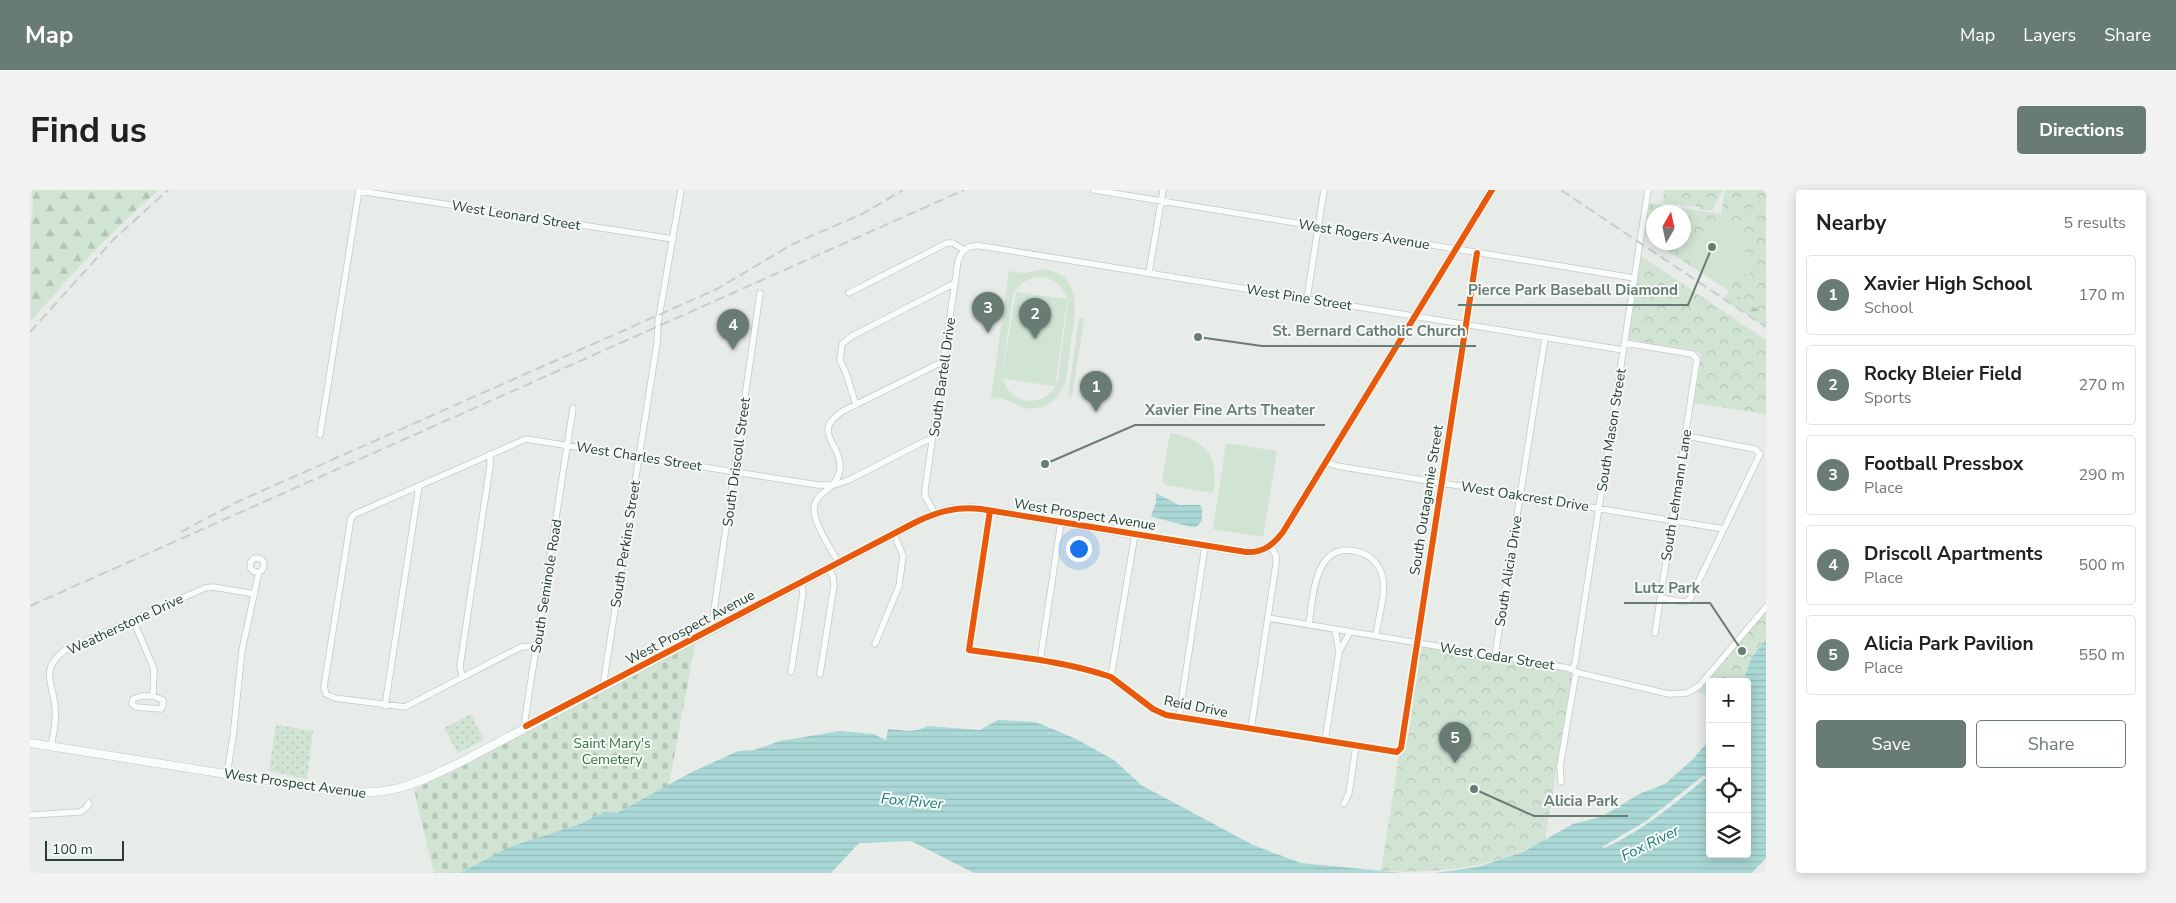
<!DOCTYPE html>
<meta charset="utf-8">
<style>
:root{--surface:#fff;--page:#f2f2f2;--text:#202124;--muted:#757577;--line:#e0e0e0;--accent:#697c73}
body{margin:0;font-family:"Nunito Sans",sans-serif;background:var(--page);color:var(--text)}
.controls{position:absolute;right:15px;bottom:15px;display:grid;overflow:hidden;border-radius:5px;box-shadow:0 2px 12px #0003}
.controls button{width:45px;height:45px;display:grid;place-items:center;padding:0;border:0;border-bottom:1px solid var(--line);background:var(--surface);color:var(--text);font:25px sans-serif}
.compass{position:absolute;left:1616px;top:15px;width:45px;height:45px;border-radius:50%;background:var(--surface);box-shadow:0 2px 12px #0003;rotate:9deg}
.scale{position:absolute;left:15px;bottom:12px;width:79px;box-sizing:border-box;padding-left:5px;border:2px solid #253f33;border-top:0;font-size:14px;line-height:18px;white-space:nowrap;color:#253f33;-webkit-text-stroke:4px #f6faf7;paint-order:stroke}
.you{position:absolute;left:1048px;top:358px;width:18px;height:18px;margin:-12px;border:4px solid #fff;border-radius:50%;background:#1a73e8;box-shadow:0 0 0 8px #1a73e833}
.badge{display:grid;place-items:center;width:32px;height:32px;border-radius:50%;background:var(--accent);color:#fff;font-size:16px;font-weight:700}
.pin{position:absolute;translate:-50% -41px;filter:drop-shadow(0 1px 2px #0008)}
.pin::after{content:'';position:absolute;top:26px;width:18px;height:15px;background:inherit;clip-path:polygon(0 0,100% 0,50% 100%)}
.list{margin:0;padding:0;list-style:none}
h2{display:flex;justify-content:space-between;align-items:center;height:65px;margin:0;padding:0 20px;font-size:21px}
h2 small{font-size:16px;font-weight:400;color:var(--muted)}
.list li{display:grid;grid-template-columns:32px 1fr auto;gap:15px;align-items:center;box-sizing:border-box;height:80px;margin:0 10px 10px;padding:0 10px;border:1px solid var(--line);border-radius:5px}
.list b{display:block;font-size:19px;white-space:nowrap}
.list p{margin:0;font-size:16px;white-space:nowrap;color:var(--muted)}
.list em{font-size:16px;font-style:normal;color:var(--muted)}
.actions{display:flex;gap:10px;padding:15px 20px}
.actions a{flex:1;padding:11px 0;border:1px solid var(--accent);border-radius:5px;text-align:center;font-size:18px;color:var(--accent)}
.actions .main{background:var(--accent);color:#fff}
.icon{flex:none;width:28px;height:28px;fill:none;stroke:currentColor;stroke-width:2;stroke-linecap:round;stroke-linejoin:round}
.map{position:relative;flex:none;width:1736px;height:683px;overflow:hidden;border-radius:5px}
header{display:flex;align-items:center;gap:30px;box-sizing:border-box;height:70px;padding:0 25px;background:var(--accent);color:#fff}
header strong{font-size:24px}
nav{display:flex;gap:28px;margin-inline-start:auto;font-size:18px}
.intro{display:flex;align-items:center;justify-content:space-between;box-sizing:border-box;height:120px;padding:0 30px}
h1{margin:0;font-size:35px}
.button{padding:12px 22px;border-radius:5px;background:var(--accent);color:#fff;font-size:18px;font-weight:700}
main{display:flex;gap:30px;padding:0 30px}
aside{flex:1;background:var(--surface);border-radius:5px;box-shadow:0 2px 12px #0003}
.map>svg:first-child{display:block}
.grass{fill:url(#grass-dots)}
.forest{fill:url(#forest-firs)}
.cemetery{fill:url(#cemetery-stones)}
.park{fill:url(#park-crowns)}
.pitch{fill:#d1e4d4;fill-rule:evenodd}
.water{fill:url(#water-rules);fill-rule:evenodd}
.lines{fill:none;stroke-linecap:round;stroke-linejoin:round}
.minor-casing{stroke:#c4c9c6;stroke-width:7}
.secondary-casing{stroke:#c3c9c6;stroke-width:9}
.minor{stroke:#fbfcfc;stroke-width:5.5}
.secondary{stroke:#fbfcfc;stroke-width:8}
.rail{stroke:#c8ccca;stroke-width:2;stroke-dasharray:10 5;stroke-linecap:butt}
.cycleway-casing{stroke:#f6faf7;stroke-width:9}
.cycleway{stroke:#e8590c;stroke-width:6}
.labels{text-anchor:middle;stroke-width:4;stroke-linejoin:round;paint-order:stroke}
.street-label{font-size:14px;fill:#253f33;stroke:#f6faf7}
.park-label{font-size:14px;fill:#31743e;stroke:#f6faf7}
.water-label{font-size:15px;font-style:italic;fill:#217978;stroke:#f6faf7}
.leader{fill:none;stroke:#697c73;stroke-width:2}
.callout-dot{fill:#697c73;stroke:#f6faf7;stroke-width:2}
.callout-label{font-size:15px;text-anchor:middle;font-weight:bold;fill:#697c73;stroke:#f6faf7;stroke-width:4;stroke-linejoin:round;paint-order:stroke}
</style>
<header>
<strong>Map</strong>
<nav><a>Map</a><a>Layers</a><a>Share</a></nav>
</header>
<div class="intro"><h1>Find us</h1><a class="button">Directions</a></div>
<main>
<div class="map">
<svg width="1736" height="683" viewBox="0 0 1736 683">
<defs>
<pattern id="grass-dots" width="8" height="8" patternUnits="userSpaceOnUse" patternTransform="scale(1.25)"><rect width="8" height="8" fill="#d1e4d4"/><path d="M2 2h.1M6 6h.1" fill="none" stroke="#b3c5b6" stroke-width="1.8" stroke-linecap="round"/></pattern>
<pattern id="forest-firs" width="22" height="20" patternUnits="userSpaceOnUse" patternTransform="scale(1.25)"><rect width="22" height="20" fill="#d1e4d4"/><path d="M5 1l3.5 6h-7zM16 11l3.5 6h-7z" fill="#b3c5b6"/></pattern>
<pattern id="cemetery-stones" width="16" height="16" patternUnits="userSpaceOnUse" patternTransform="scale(1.25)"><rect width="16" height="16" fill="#d1e4d4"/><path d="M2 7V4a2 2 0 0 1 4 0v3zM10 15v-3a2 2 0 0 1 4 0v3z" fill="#b3c5b6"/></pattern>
<pattern id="park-crowns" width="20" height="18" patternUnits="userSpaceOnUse" patternTransform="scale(1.25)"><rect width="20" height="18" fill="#d1e4d4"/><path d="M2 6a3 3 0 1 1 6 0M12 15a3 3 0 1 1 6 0" fill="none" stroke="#b3c5b6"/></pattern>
<pattern id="water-rules" width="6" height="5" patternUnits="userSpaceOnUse" patternTransform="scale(1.25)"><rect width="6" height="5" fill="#aad8d6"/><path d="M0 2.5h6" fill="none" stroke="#92bab8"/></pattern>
</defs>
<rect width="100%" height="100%" fill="#e7ece9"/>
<path class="grass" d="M441,524L454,550L428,563L414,538Z
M246,535L283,541L277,589L239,581Z"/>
<path class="forest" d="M2,0H129C82,40 41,85 0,132V37L3,20Z
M1729,89L1736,99V137L1693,109L1700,101Z"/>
<path class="cemetery" d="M665,454L639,595L587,623L574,622L550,634L479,657L430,683H404L384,600Z"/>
<path class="park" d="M1633,0H1693L1685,13L1683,21L1671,20L1669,17L1633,13L1634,1Z
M1695,0H1736V125L1625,53L1654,52V22H1624L1623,52L1615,46L1620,13L1691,24Z
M1611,66L1736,150V224L1664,213L1671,168L1670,163L1666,161L1600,150L1599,145Z
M1736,417V449L1721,469L1713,492H1680V506L1664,500Z
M1395,457L1533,480L1542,484L1515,650C1465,679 1408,683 1351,681L1369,566L1378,548L1391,459Z"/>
<path class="pitch" d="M1697,30L1704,32L1723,82C1704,90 1681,88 1664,75C1657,70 1653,60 1649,53L1654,52V50Z
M1012,79C1057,83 1044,129 1040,159C1038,172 1038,189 1032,200C1027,209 1018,216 1008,218C994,221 987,214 976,210C971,208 965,208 961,207L979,81L994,83ZM1008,87C1023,87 1033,95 1037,109L986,102L972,186L983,105C989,94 996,89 1008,87ZM1038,112L1028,188L1025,196L1037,112ZM973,189L1024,196L1025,197C1011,219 980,214 973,189Z
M1049,128L1054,129L1042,207L1038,206Z
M1140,243C1176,249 1190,266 1183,303L1136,295L1132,291Z
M1196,253L1247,261L1233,347L1183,339Z"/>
<path class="water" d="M1126,303L1149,315H1170L1172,318V331L1166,337H1161L1123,327L1121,326L1126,312Z
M1736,449V668L1722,683H1404L1448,677L1493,662L1543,634L1571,627L1611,603L1635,594L1663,569L1680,549V664H1717V492H1713L1721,469ZM1674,585L1676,588C1644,614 1613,641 1574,658L1572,657L1616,631Z
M968,530L1006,532L1046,549L1084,570L1111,595L1223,655L1271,673L1372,683H944L881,651L829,653L801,683H430L479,657L550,634L574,622L587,623L662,582L708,561L724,560L750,551L810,541L843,544L856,550L858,539L879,541L888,540L898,536L950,540Z"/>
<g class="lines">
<defs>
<path id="minor" d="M1064,0L1604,88
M329,1L643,49
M1119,83L1133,0
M819,103L917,53H923L934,60
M1277,109L1294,0
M1595,153L1662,164L1667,169L1625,443
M826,215L816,183L810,170L812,154L822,146L925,93
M290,245L329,0
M1296,272L1307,276L1694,339
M960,321L939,460C986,467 1035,471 1081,487L1123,519L1136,525L1367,562L1371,558L1447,63
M905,324L895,306V300L928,71C932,59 939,55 951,56L1593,160
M220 375a7 7 0 1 1 14 0a7 7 0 1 1-14 0Z
M808,372C801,359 784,334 784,319C785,300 808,301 810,278C812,254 780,242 813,221L914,171
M1630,408L1655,412L1660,409L1730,264L1725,259L1656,246
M1238,428L1538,478L1549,483L1639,504L1657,503L1669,496L1736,417
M103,430L124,479L123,506
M1279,435C1283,407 1284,349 1329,362C1340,365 1349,374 1352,385C1357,403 1348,427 1346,446
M681,441L730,103
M845,454L869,396L873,366L864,344
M506,456L491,457L375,517L305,508L296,504L294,497L321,328L325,324L496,249L788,295H804L819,290L895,251L902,249
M1309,462L1320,442
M1465,465L1515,148
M1010,471L1031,332
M1542,480L1545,473L1618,0
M761,482L773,403L771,392
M790,484L804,395L803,387L799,378
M432,487L430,476L460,276V264
M1081,487L1105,344
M573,496L627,153L628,133L651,0
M123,506L133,510V516L131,519L106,517L102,514L103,509L111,506Z
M355,516L389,296
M1149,527L1175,356
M496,536L495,529L543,218
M1221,539L1246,374V366L1241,356
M1295,551L1309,462L1305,439
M21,557C23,544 27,530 25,517C23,492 9,480 35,460L175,398L183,397L225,404
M197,584L203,547L212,460L229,382
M1531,592L1530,576L1546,482
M1314,614L1319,603L1326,556
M0,625L50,622L56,618L59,613"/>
<path id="secondary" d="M0,553L303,601C359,607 379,597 429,573L894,328L921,319L944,318L1211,362C1230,364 1242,357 1253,342L1462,0"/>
</defs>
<use href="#minor" class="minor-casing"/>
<use href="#secondary" class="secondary-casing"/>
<use href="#minor" class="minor"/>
<use href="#secondary" class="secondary"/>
<path class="rail" d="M1531,0L1736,137
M0,142L83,50L138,0
M151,342L207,312L687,99L761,55L834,23L873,0
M0,416L934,0"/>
<defs>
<path id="cycleway" d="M960,321L939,460C986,467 1035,471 1081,487L1123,519L1136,525L1367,562L1371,558L1447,63
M496,536L886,332C907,322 927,316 951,319L1216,362C1233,363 1243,355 1253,342L1462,0"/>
</defs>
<use href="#cycleway" class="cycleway-casing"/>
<use href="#cycleway" class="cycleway"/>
</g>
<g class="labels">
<g class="street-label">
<text transform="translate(486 25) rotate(9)" y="5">West Leonard Street</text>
<text transform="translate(1334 44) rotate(9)" y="5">West Rogers Avenue</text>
<text transform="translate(1269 107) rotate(9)" y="5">West Pine Street</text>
<text transform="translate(912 187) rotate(-82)" y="5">South Bartell Drive</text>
<text transform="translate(1581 240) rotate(-81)" y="5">South Mason Street</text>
<text transform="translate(609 266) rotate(9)" y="5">West Charles Street</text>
<text transform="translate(706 272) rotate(-82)" y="5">South Driscoll Street</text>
<text transform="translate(1646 305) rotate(-81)" y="5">South Lehmann Lane</text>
<text transform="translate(1495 306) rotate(9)" y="5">West Oakcrest Drive</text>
<text transform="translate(1396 310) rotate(-81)" y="5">South Outagamie Street</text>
<text transform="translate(1055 324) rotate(9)" y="5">West Prospect Avenue</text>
<text transform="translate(595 354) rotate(-81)" y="5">South Perkins Street</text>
<text transform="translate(1478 381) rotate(-81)" y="5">South Alicia Drive</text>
<text transform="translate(516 396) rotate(-81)" y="5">South Seminole Road</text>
<text transform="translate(95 434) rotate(-25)" y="5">Weatherstone Drive</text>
<text transform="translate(660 437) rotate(-28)" y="5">West Prospect Avenue</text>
<text transform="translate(1467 466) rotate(9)" y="5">West Cedar Street</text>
<text transform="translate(1166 516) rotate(11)" y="5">Reid Drive</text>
<text transform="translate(265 593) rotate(8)" y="5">West Prospect Avenue</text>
</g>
<g class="park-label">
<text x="582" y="558">Saint Mary's<tspan x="582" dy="16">Cemetery</tspan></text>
</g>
<g class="water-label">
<text transform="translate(882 611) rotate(5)" y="5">Fox River</text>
<text transform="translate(1620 653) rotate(-26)" y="5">Fox River</text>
</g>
</g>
<path class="leader" d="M1682 57L1658 115H1428M1168 147L1232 156H1446M1015 274L1105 235H1295M1712 461L1680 413H1594M1444 599L1504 626H1598"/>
<g class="callout-dot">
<circle cx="1682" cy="57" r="5"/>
<circle cx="1168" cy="147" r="5"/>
<circle cx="1015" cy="274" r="5"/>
<circle cx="1712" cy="461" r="5"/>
<circle cx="1444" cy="599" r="5"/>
</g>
<g class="callout-label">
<text x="1543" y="105">Pierce Park Baseball Diamond</text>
<text x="1339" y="146">St. Bernard Catholic Church</text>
<text x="1200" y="225">Xavier Fine Arts Theater</text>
<text x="1637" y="403">Lutz Park</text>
<text x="1551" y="616">Alicia Park</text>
</g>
</svg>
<div class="controls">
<button>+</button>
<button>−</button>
<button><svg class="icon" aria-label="locate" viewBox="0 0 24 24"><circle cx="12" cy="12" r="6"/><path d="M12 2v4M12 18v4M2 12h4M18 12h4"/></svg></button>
<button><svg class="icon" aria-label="layers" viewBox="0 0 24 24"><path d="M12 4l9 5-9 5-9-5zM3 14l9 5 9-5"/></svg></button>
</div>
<svg class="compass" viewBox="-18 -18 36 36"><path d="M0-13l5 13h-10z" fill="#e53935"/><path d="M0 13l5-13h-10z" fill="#757577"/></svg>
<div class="scale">100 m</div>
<div class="you"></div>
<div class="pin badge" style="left:1066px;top:222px">1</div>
<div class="pin badge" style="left:1005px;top:149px">2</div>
<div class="pin badge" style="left:958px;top:143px">3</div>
<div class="pin badge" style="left:703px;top:160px">4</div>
<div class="pin badge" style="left:1425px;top:573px">5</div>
</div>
<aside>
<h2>Nearby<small>5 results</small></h2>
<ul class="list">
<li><span class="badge">1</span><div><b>Xavier High School</b><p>School</p></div><em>170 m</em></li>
<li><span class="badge">2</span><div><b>Rocky Bleier Field</b><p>Sports</p></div><em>270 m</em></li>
<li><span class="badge">3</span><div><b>Football Pressbox</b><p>Place</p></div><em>290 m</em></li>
<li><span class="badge">4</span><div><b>Driscoll Apartments</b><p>Place</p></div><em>500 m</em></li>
<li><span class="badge">5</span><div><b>Alicia Park Pavilion</b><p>Place</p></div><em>550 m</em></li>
</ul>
<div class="actions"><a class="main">Save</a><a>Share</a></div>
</aside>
</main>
